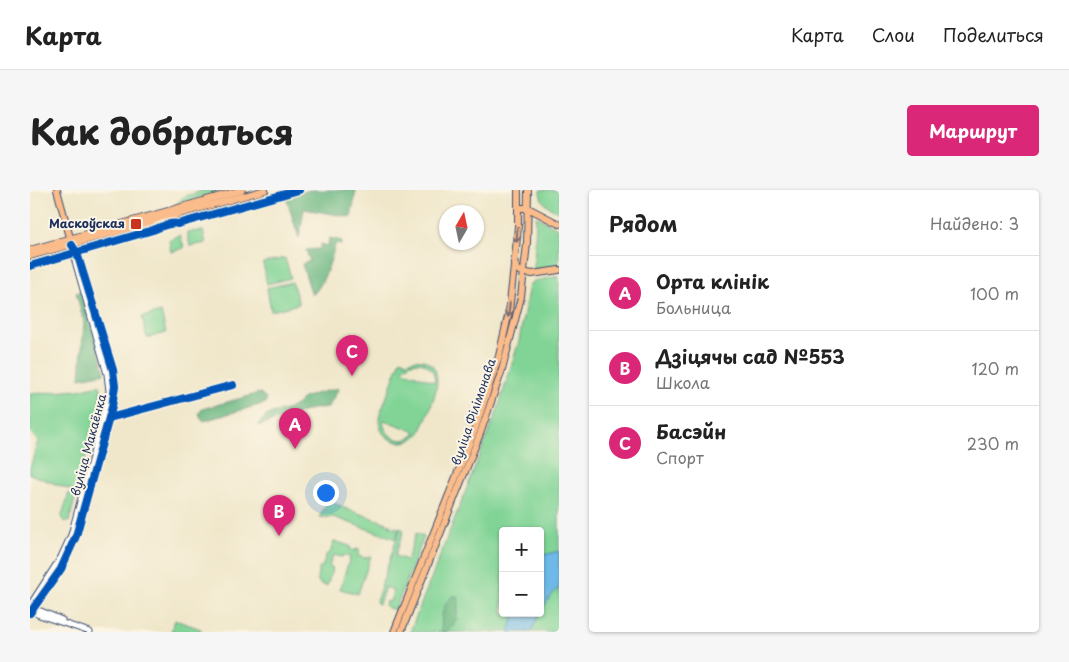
<!DOCTYPE html>
<html lang="ru">
<meta charset="utf-8">
<style>
:root{--surface:#fff;--page:#f6f6f6;--text:#222;--muted:#767676;--line:#e0e0e0;--accent:#db2777}
body{margin:0;font-family:"Playpen Sans",sans-serif;background:var(--page);color:var(--text)}
.controls{position:absolute;right:15px;bottom:15px;display:grid;overflow:hidden;border-radius:5px;box-shadow:0 1px 4px #0004}
.controls button{width:45px;height:45px;display:grid;place-items:center;padding:0;border:0;border-bottom:1px solid var(--line);background:var(--surface);color:var(--text);font:25px sans-serif}
.compass{position:absolute;left:409px;top:15px;width:45px;height:45px;border-radius:50%;background:var(--surface);box-shadow:0 1px 4px #0004;rotate:9deg}
.you{position:absolute;left:295px;top:302px;width:18px;height:18px;margin:-12px;border:4px solid #fff;border-radius:50%;background:#1a73e8;box-shadow:0 0 0 8px #1a73e833}
.badge{display:grid;place-items:center;width:32px;height:32px;border-radius:50%;background:var(--accent);color:#fff;font-size:16px;font-weight:700}
.pin{position:absolute;translate:-50% -41px;filter:drop-shadow(0 1px 2px #0008)}
.pin::after{content:'';position:absolute;top:26px;width:18px;height:15px;background:inherit;clip-path:polygon(0 0,100% 0,50% 100%)}
.list{margin:0;padding:0;list-style:none}
h2{display:flex;justify-content:space-between;align-items:center;height:65px;margin:0;padding:0 20px;font-size:21px}
h2 small{font-size:16px;font-weight:400;color:var(--muted)}
.list li{display:grid;grid-template-columns:32px 1fr auto;gap:15px;align-items:center;box-sizing:border-box;height:75px;padding:0 20px;border-top:1px solid var(--line)}
.list b{display:block;font-size:19px;white-space:nowrap}
.list p{margin:0;font-size:16px;white-space:nowrap;color:var(--muted)}
.list em{font-size:16px;font-style:normal;color:var(--muted)}
.map{position:relative;flex:none;width:529px;height:442px;overflow:hidden;border-radius:5px}
header{display:flex;align-items:center;gap:30px;box-sizing:border-box;height:70px;padding:0 25px;background:var(--surface);border-bottom:1px solid var(--line)}
header strong{font-size:24px}
nav{display:flex;gap:28px;margin-inline-start:auto;font-size:18px}
.intro{display:flex;align-items:center;justify-content:space-between;box-sizing:border-box;height:120px;padding:0 30px}
h1{margin:0;font-size:35px}
.button{padding:12px 22px;border-radius:5px;background:var(--accent);color:#fff;font-size:18px;font-weight:700}
main{display:flex;gap:30px;padding:0 30px}
aside{flex:1;background:var(--surface);border-radius:5px;box-shadow:0 1px 4px #0004}
.map>svg:first-child{display:block}
.green{fill:#81d496;stroke:#4e827a;fill-rule:evenodd}
.forest{fill:#68b67f;stroke:#42726e}
.water{fill:#6eb9e7;stroke:#4474a2}
.lines{fill:none;stroke-linecap:round;stroke-linejoin:round}
.minor-casing{stroke:#3b4b6e;stroke-width:7}
.major-casing{stroke:#3b4b6e;stroke-width:8}
.minor{stroke:#fff;stroke-width:5}
.major{stroke:#fabc8b;stroke-width:6}
.cycleway-casing{stroke:#fcf5e5;stroke-width:11}
.cycleway{stroke:#0057b8;stroke-width:8}
.oneway{stroke:#7f6e72}
.poi-dot{fill:#c8321e;stroke:#fcf5e5;stroke-width:2}
.labels{text-anchor:middle;stroke-width:4;stroke-linejoin:round;paint-order:stroke}
.poi-label{font-size:12px;font-weight:bold;fill:#1b2f5e;stroke:#fcf5e5;text-anchor:end}
.street-label{font-size:12px;fill:#1b2f5e;stroke:#fcf5e5}
</style>
<header>
<strong>Карта</strong>
<nav><a>Карта</a><a>Слои</a><a>Поделиться</a></nav>
</header>
<div class="intro"><h1>Как добраться</h1><a class="button">Маршрут</a></div>
<main>
<div class="map">
<svg width="529" height="442" viewBox="0 0 529 442">
<rect width="100%" height="100%" fill="#fcf5e5"/>
<filter id="ink" filterUnits="userSpaceOnUse"><feTurbulence type="fractalNoise" baseFrequency=".02" numOctaves="2"/><feDisplacementMap in="SourceGraphic" scale="10" xChannelSelector="R" yChannelSelector="G"/><feConvolveMatrix kernelMatrix="1 2 1 2 8 2 1 2 1" color-interpolation-filters="sRGB"/></filter>
<filter id="wash" filterUnits="userSpaceOnUse"><feTurbulence type="fractalNoise" baseFrequency=".0096" numOctaves="4" result="noise"/><feDisplacementMap in="SourceGraphic" scale="20" xChannelSelector="R" yChannelSelector="G"/><feGaussianBlur stdDeviation="1.12" result="paint"/><feColorMatrix in="noise" values="0 0 0 0 0 0 0 0 0 0 0 0 0 0 0 0 0 1.4 0 .05"/><feComposite in="paint" operator="in"/></filter>
<g filter="url(#wash)">
<rect width="100%" height="100%" fill="#f0e7ca"/>
<path class="green" d="M175,0H195L146,14L153,7Z
M510,0H529V23C519,17 510,13 510,0Z
M506,26L529,39V77L504,81Z
M173,41L176,53L160,56L157,42Z
M150,45L154,58L141,62L139,50Z
M255,68L261,88L237,94L233,73Z
M529,86V442H380L468,219L489,151L499,95L504,91ZM473,341H510V423H473Z
M262,92L269,114L241,121L237,98Z
M131,122L136,143L117,148L112,127Z
M371,169L376,171L375,173C383,169 391,168 398,172C419,184 397,225 391,241C378,261 348,252 349,229C349,224 353,218 354,214C360,199 365,184 371,169ZM390,172C400,175 405,181 405,192L372,180L381,173ZM354,230L386,242V243C374,256 356,249 353,232Z
M69,195L71,198L70,216L46,302L0,284V278L8,251L0,242V204L49,200Z
M39,303L46,305L39,332L33,331L32,325Z
M299,311L319,320L360,334V337L369,338L366,349L303,327H289Z
M370,338L374,340L365,366L377,370L386,343L394,347L365,420L356,417L355,415L356,411L360,412L363,400L355,397L349,414L346,412Z
M304,351L320,356V359L325,361L326,359L330,360L328,366L335,368L341,366L328,404L310,399L320,367L313,365L312,367L303,365L299,376L303,378L297,396L290,394C286,388 287,385 290,377L292,378L296,365L300,363Z
M145,430L171,439L170,442H141Z"/>
<path class="forest" d="M280,0H326L321,27L274,19L269,48L256,7Z
M299,48L312,51L311,55L305,54C302,68 293,97 282,105L272,74L280,71L276,60L290,59L291,54L298,56Z
M51,101L75,183L50,188L54,131L46,103Z
M309,198L298,217L282,219L227,236C243,216 246,226 264,216C268,214 270,210 274,208C284,203 298,201 309,198Z
M230,203L236,208V213L173,231L169,224L172,219Z
M423,406H427L429,409L426,431L417,442H412C410,430 412,414 423,406Z"/>
<path class="water" d="M529,361V397L520,407L510,423V366Z
M485,423H510L501,442H479Z"/>
</g>
<g filter="url(#ink)">
<g class="lines">
<defs>
<path id="minor" d="M79,228L203,195
M0,415L31,367L41,345L74,223L79,201L77,184L43,64L42,55
M0,420L9,425L60,442
M3,421H11L32,430
M0,423L31,379L46,346L82,217L85,196L83,180L47,63L42,55"/>
<path id="major" d="M27,0L41,51
M488,18H498L529,34
M0,60L212,0
M0,66L235,0
M484,73L489,81L502,84L529,80
M364,442L444,242L469,166L479,122L486,58L488,36V0
M371,442L450,244L472,180L491,107L497,54L498,0"/>
</defs>
<use href="#minor" class="minor-casing"/>
<use href="#major" class="major-casing"/>
<use href="#minor" class="minor"/>
<use href="#major" class="major"/>
<defs>
<path id="cycleway" d="M0,76L123,40C131,37 140,32 148,34L269,0
M79,228L203,195
M0,423L31,379L46,346L82,217L85,196L83,180L47,63L42,55"/>
</defs>
<use href="#cycleway" class="cycleway-casing"/>
<use href="#cycleway" class="cycleway"/>
</g>
<defs><path id="oneway-shaft" d="M-6 0H5M1.5-3L5.5 0L1.5 3" fill="none" stroke-width="1.6" stroke-linecap="round" stroke-linejoin="round" transform="scale(1.25)"/></defs>
<g class="oneway">
<use href="#oneway-shaft" transform="translate(487 45) rotate(95)"/>
<use href="#oneway-shaft" transform="translate(479 120) rotate(97)"/>
</g>
</g>
<rect class="poi-dot" x="100" y="28" width="12" height="12" rx="2.5"/>
<g class="labels">
<g class="poi-label">
<text x="95" y="38">Маскоўская</text>
</g>
<g class="street-label">
<text transform="translate(444 222) rotate(-71)" y="4">вуліца Філімонава</text>
<text transform="translate(59 255) rotate(-75)" y="4">вуліца Макаёнка</text>
</g>
</g>
</svg>
<div class="controls">
<button>+</button>
<button>−</button>
</div>
<svg class="compass" viewBox="-18 -18 36 36"><path d="M0-13l5 13h-10z" fill="#e53935"/><path d="M0 13l5-13h-10z" fill="#767676"/></svg>
<div class="you"></div>
<div class="pin badge" style="left:265px;top:259px">A</div>
<div class="pin badge" style="left:249px;top:346px">B</div>
<div class="pin badge" style="left:322px;top:186px">C</div>
</div>
<aside>
<h2>Рядом<small>Найдено: 3</small></h2>
<ul class="list">
<li><span class="badge">A</span><div><b>Орта клінік</b><p>Больница</p></div><em>100 m</em></li>
<li><span class="badge">B</span><div><b>Дзіцячы сад №553</b><p>Школа</p></div><em>120 m</em></li>
<li><span class="badge">C</span><div><b>Басэйн</b><p>Спорт</p></div><em>230 m</em></li>
</ul>
</aside>
</main>
